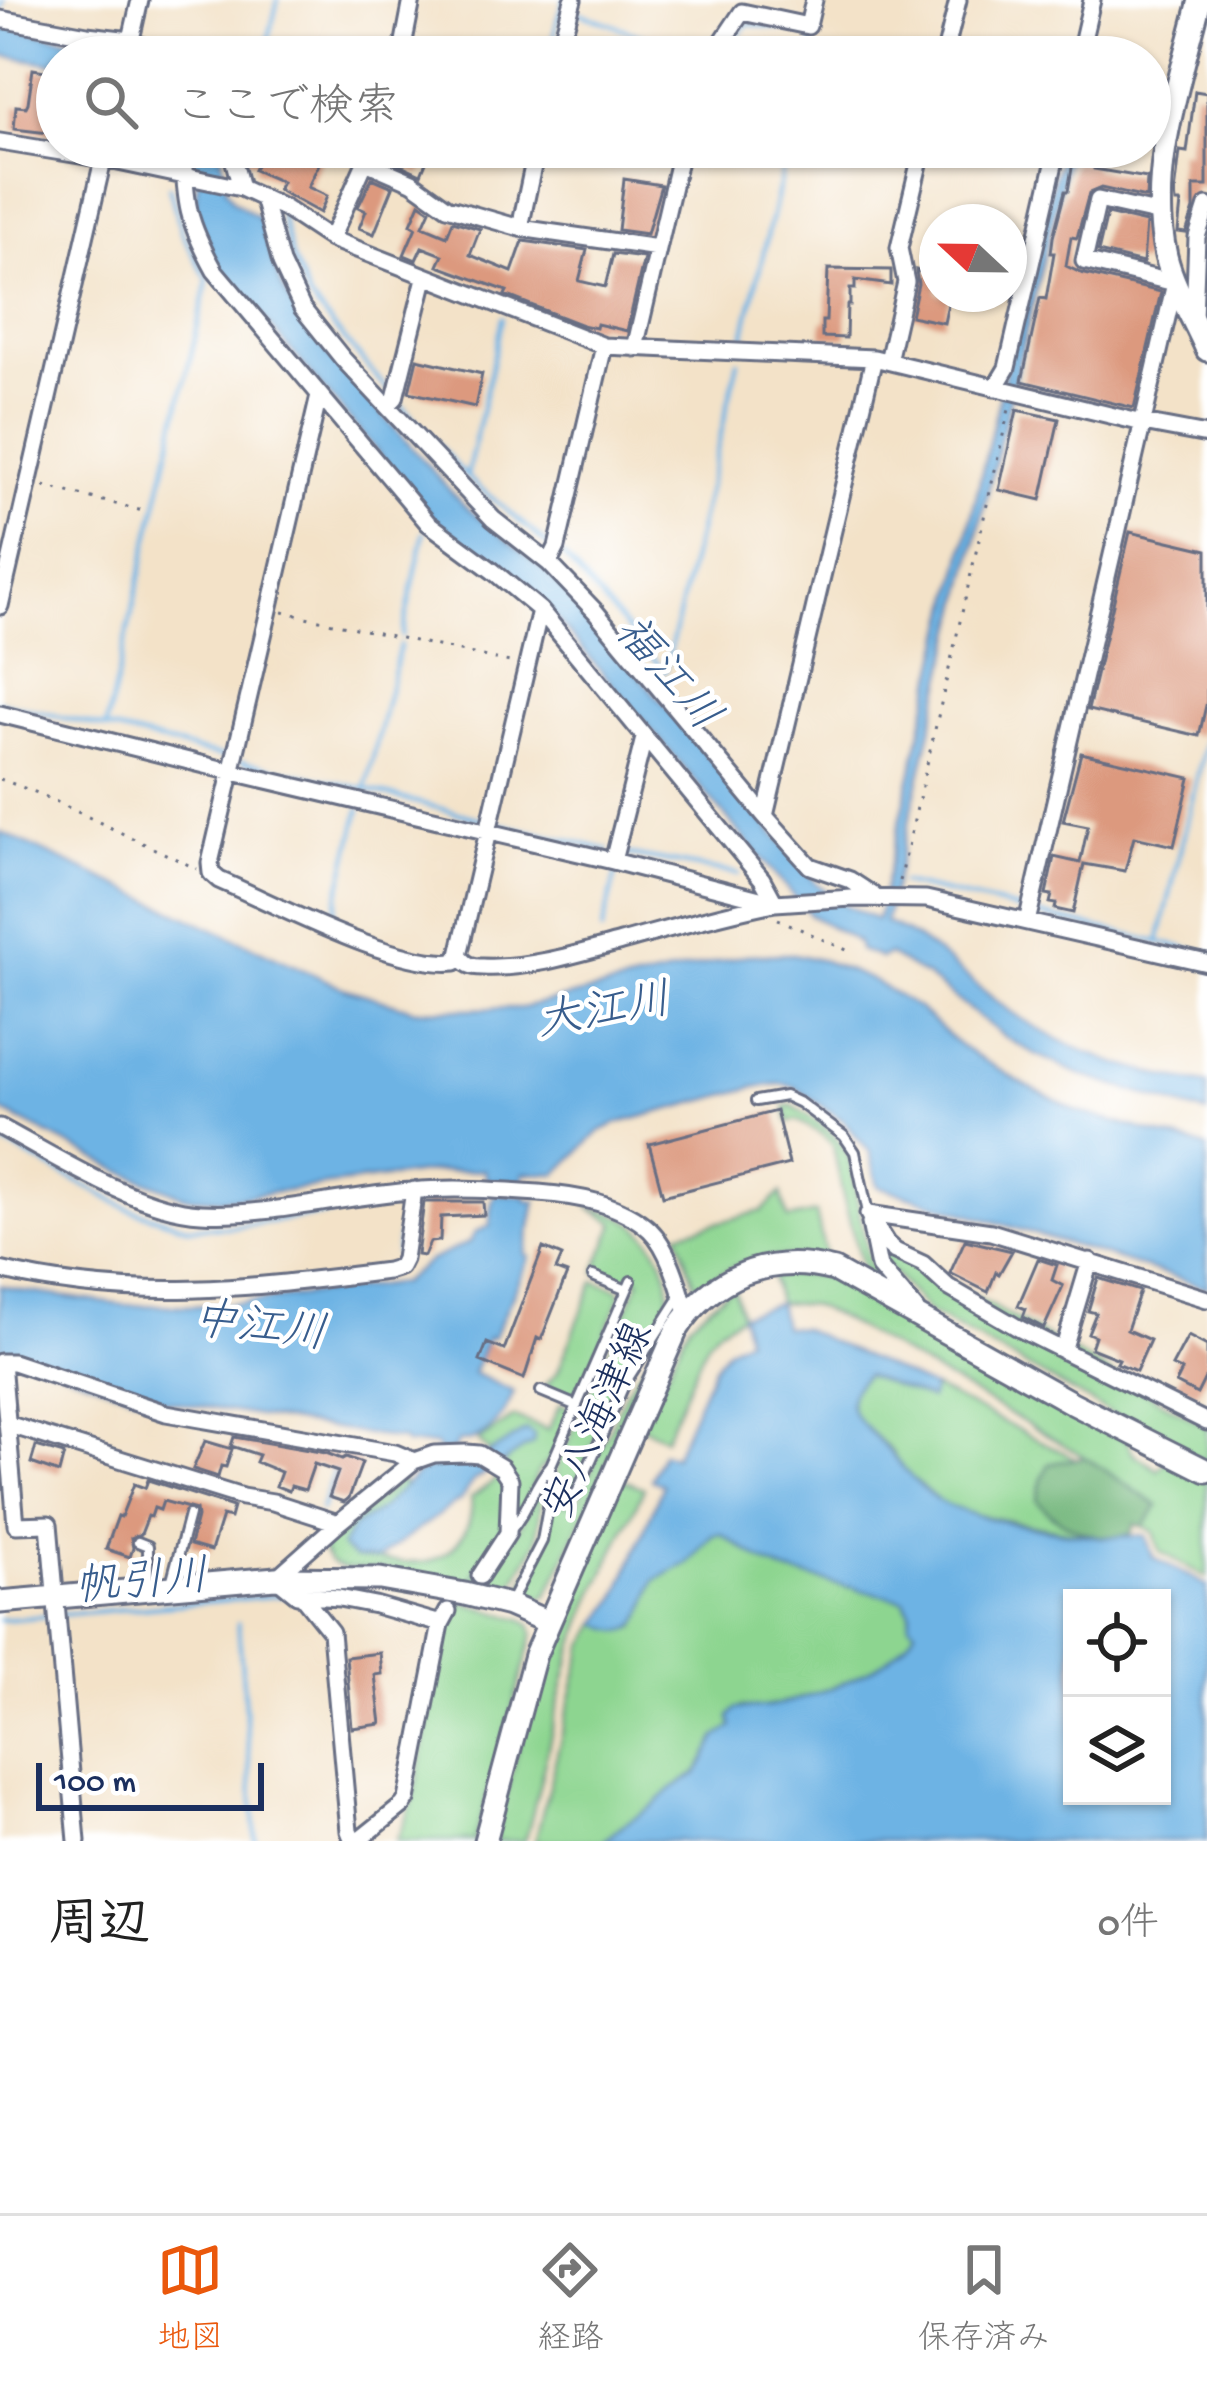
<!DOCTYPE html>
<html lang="ja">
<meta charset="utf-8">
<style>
:root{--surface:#fff;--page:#f6f6f6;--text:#222;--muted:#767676;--line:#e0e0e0;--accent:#ea580c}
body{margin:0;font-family:"Gochi Hand","Klee One",sans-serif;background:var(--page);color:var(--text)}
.controls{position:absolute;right:36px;bottom:36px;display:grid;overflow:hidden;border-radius:0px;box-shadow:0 3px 9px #0004}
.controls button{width:108px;height:108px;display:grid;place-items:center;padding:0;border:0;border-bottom:3px solid var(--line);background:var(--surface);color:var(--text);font:60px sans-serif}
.compass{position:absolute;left:919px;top:204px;width:108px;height:108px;border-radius:50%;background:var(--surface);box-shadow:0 3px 9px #0004;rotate:292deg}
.scale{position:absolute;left:36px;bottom:30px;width:228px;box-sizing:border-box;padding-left:12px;border:6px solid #1b2f5e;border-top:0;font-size:33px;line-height:42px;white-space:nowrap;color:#1b2f5e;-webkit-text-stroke:9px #fff;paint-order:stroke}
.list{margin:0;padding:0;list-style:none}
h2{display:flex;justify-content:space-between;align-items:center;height:156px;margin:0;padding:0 48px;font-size:51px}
h2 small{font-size:39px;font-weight:400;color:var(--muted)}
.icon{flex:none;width:66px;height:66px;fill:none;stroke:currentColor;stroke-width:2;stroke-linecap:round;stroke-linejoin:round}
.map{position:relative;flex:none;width:1207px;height:1841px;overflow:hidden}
.search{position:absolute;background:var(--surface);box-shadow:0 3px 9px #0004;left:36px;right:36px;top:36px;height:132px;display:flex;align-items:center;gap:30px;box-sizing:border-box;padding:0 42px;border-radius:66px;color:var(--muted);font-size:45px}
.sheet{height:372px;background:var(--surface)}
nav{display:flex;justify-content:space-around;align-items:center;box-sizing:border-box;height:168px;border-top:3px solid var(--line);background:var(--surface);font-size:33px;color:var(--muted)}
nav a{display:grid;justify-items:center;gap:6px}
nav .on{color:var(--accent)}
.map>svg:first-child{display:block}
.green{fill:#8dd590;stroke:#548277;stroke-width:3}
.forest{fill:#72b67a;stroke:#46726c;stroke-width:3}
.water{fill:#6db3e4;stroke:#4471a1;stroke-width:3;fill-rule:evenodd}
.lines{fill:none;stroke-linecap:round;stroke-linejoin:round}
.stream{stroke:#6db3e4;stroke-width:4.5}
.building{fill:#dc997e}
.service-casing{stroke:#676e83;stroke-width:14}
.minor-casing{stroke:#676e83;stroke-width:21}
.tertiary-casing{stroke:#676e83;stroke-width:27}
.secondary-casing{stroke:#676e83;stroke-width:27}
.path{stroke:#676e83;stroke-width:3;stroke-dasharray:3 9;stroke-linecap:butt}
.service{stroke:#fff;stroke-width:8}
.minor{stroke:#fff;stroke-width:15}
.tertiary{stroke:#fff;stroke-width:21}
.secondary{stroke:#fff;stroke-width:21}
.labels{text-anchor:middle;stroke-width:9;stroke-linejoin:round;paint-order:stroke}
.street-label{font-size:42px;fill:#1b2f5e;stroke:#fff}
.water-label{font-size:45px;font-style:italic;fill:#385d8d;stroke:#fff}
</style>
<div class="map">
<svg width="1207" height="1841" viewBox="0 0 1207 1841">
<rect width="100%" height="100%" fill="#fff"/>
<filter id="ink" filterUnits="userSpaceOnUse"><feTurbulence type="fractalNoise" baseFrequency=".00833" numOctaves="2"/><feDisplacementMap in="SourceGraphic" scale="24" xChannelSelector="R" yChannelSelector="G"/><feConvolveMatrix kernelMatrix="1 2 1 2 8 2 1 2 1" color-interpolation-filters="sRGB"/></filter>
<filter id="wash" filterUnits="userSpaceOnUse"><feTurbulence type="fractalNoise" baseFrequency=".004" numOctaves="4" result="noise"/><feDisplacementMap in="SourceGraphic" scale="48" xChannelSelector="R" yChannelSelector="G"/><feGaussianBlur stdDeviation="2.7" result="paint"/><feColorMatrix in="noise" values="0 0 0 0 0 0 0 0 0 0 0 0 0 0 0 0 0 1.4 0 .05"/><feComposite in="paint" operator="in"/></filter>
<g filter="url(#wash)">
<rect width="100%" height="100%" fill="#f3e2c8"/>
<path class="green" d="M791,1105C814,1119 838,1132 849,1158L869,1262L886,1287L863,1271L843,1196L833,1145L823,1135L797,1120L789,1122L785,1106Z
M781,1193L788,1219L816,1213L825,1254L823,1258C772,1254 742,1255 700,1287L694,1283L678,1233L762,1211Z
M587,1206C599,1210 613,1212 624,1218C654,1232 677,1276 666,1308L623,1376L577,1480L572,1487H562L557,1481V1467L640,1280L631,1276L623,1282L595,1272L615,1223Z
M885,1246L1207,1427V1462L1166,1444L928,1312L888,1267L880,1253Z
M771,1273L825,1276L1126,1439L1133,1453L1158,1470L1167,1461L1207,1480V1578L1160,1551L1154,1533L1143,1527L1158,1506L1085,1457L834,1315L809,1305L778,1303Z
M594,1281L619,1289L621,1296L579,1394L572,1397L545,1386L558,1371Z
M733,1286L741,1315L718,1329L708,1340L665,1438L641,1426L690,1322Z
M669,1324C625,1414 590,1507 547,1596L528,1602L517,1597L544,1543L551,1503L577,1504L626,1391Z
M866,1375L930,1399L934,1388L1077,1459L1049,1464L1050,1515L1093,1536L961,1512L936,1499L901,1468L892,1452L853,1416L850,1399L855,1386Z
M560,1404L572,1409L551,1459L539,1470L523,1507L517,1513L512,1508L505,1461L533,1443L526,1430L490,1453L478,1441L514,1417L548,1430Z
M499,1477L505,1481L503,1525L497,1544L473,1576C505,1566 529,1509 543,1480L537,1541L509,1592L502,1596L428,1576L386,1569H343L331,1563L323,1551L326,1541L384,1495L399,1479L404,1487L379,1510L352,1528L355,1558C376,1559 402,1565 424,1562C454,1557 475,1527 471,1498Z
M617,1477L644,1488C624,1533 599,1578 582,1624C556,1694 546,1769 525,1841H495L535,1681Z
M721,1534L764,1562L787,1572L904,1600C909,1609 917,1625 913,1635C900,1667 775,1715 742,1707L732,1727L717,1737L697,1773L673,1788L655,1805L620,1827L604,1841H535L584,1646L598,1624L620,1631L636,1627L655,1580L688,1563L713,1535Z
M458,1601L522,1619L531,1625L534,1633L474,1841H396L412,1804L450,1620L460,1610Z"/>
<path class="forest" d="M1085,1457L1158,1506L1143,1527L1135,1524L1131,1534C1098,1545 1059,1525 1037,1501L1041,1480L1049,1464Z"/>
<path class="water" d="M0,26L100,45L142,57H57V64L0,55Z
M192,147H220L226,189L233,201L259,218L281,286L301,321L329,355L463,505L545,571L648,686L815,882L841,903L877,920L1003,383L1062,147H1070L885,922C938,944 974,989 1022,1019C1077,1054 1143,1075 1207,1084V1114L1084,1076L1037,1055L1006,1038L926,976L888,954L881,958L859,950L858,942L810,915L536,595L436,521L215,261L195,208L198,183Z
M0,832L346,989L416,1010L522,1008L746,955L794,954L824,961L872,980L918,1008L960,1046L1025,1085L1079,1112L1207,1148V1288C1098,1251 988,1221 878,1186L870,1152L844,1121L795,1087L781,1084L755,1087L618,1123L600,1131L557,1174L524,1173L523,1181L486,1180L485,1170L430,1172L223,1199L186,1197L121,1171L0,1110Z
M495,1195L526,1196L527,1201H536L526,1255L530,1257L493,1338L488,1337L473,1373L514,1392C505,1415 487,1442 457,1442L454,1450L438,1451L436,1445L405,1444L403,1440L132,1395L0,1349V1285L22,1291L123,1305L192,1306L242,1303L401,1283L429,1261L470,1242L475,1233L490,1225L492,1202Z
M778,1303L783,1327L801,1328L933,1388L930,1399L866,1375C838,1400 851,1414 873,1435C896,1456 911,1483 938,1500C966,1519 1064,1533 1101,1537C1117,1538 1130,1534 1146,1537L1153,1557L1207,1586V1841H604L620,1827L654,1805L673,1788L697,1774L717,1737L732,1727L730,1717L736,1709C748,1707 760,1709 774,1706C812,1698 898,1667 915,1629L909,1623L911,1612L904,1600L787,1572L764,1562L721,1534L713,1535L688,1563L655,1580C642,1611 643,1646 598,1624L617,1597L663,1485L651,1479L662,1453L674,1457L714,1366L728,1348L746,1338L741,1315ZM1072,1598H1162V1796H1072Z
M526,1430L534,1435L533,1443L473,1481L461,1499L377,1559L354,1558L341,1547L352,1528L379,1510L418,1473L440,1465L439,1459L451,1458L450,1465H471Z"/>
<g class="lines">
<path class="stream" d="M1,9L3,0
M575,11L700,57
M267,46L309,57
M264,57L278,0
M549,57L558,17L565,0
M723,57L747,24L790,30
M809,57L822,0
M243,147L247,180
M281,215L291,254L309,298L392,395
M742,345L788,147
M403,407L467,477L550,547
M467,476L502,318
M563,556L665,672
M402,636L424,533
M665,672L738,361
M0,702L228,758
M106,726L208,281L182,233L169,187
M241,761L365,789L485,820
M365,791L400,645
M500,824L608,850
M620,853L738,874
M902,883L1022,910
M334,914L360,809
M1036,914L1207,953
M602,931L617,869
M1159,942L1207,735
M0,1141L129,1209L187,1227H229L396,1205L401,1216L396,1254
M321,1510L334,1470
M0,1620L286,1595
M238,1623L256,1841"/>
</g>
<g id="blocks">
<path class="building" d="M33,69L57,73L55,90H57V134L14,129L16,106L26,107L28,103Z
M1195,91L1207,93V186H1194V209L1186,233L1178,232L1181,203H1176L1175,193L1180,151L1187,152Z
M250,147H316L325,151L308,187L327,196L320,213L278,190L282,182L254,170L257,163L245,158Z
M384,147H399L398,150L426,162L421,174L381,156Z
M1073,162L1094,165V169L1147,178L1146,198L1101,188L1089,193L1077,238L1071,237L1066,266L1081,273L1161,292L1134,408L1022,381L1040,298L1046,299L1054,253H1051L1053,237L1065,191H1068Z
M372,178L393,187L374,234L359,228L366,211L358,207Z
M624,179L661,185L647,234L618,230Z
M420,203L430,210L423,226L447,236L453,221L480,229L470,255L512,272L523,241L587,250L579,281L605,287L613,254L644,258L627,331L597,324L596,328L582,325L505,295L507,291L438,266L443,255L422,247L416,260L404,255L416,227L411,224Z
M1107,214L1146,223L1143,263L1098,252Z
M828,269L891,270V285L855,280V289H850V305H847L846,338L822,337V321H826Z
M916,270L937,275V294H950L944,323L911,316L918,284Z
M417,359L482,374L475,407L409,392Z
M1017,410L1059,419L1041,500L999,490Z
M1130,532L1207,550V701L1199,736L1088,710Z
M1081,753L1190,778L1174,846L1134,837L1125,871L1084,864L1073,913L1055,909L1056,904L1050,903L1052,895L1046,894L1054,857L1080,863L1088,826L1063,821Z
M776,1111L789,1164L663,1196L649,1144Z
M424,1202H483L484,1215L441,1217L440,1241L430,1242L424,1256L417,1255Z
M965,1240L1012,1251L999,1274L996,1272L988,1292L950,1273Z
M543,1248L562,1256L556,1270L567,1274L541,1340L537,1338L524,1379L480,1361L487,1343L504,1350Z
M1038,1259L1057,1265L1052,1280L1063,1286L1044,1328L1023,1317L1026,1309L1018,1306Z
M1098,1278L1140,1291L1127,1330L1150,1340L1136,1371L1117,1363L1119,1359L1091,1348L1095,1336L1088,1333L1096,1313L1088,1311Z
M1188,1336L1207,1346V1374L1197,1394L1176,1383L1182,1371L1172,1366Z
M234,1437L326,1453L342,1459L346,1457L362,1463L349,1498L344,1502L329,1497L338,1472L314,1464L305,1490L291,1486L289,1491L276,1486L281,1472L256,1462L259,1455L231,1446Z
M205,1441L232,1449L226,1467L221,1466L218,1477L193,1469Z
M36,1446L64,1454L59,1473L31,1463Z
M148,1480L233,1507L230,1518L222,1516L211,1551L190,1545L197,1517L196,1510L163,1501L160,1510L154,1508L151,1517L148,1516L141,1534L131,1538L133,1548L130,1557L106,1549L118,1516L121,1517L134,1484L145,1488Z
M380,1653L382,1674L375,1675L381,1724L352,1728L346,1657Z"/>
</g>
</g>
<g filter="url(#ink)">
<use href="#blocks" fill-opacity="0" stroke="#676e83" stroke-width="3"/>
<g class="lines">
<defs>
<path id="service" d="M756,1101L785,1096L800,1103L844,1136L855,1152L868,1213
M593,1276L627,1290
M541,1391L577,1406
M551,1491L576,1495L625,1383L680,1297
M509,1532C528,1512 533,1485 551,1465
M138,1542L148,1546V1588
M171,1583L189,1515
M510,1603L542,1541L551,1491V1465L631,1281"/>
<path id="minor" d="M0,19L87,35L131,40L163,57
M127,57L140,0
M401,57L412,0
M557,57L573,0
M712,57L742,12L808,26L814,0
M944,57L958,0
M1079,57L1092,0
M0,142L104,159L241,188L284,208L331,239L604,346L874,358L1143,423L1207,435
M183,147C185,203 187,221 215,271L428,523L493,571L540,610L762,879L775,903C723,913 672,928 621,942C577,954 528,969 483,967C471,967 466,965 459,955L540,610
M230,147L241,188
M366,162L412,182L447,207L520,228L658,248
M263,198L281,263L302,308L343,359L493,519L549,563L595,611L765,816L810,866L850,880L873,895
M520,228L537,147
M331,239L372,147
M1194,318L1197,237L1207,206
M635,348L682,147
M888,361L906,282L899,248L923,147
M995,388L1007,368L1058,147
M319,396L210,863L211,873L219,880C278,905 394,968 455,962L459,955
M387,406L395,398L425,278
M549,563L557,547L604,346
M0,606L106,147
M0,714L233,772L613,861L775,903L852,898L926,899L1207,963
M765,816L874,358
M613,861L644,738
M1027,922L1175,283L1084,261L1098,200L1161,214
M0,1127C56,1157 138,1210 201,1213C266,1217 344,1196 411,1191C453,1187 497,1190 539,1193C577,1196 621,1203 650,1230C669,1248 680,1289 687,1313
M868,1214L887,1244L895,1251L923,1264L948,1287L1020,1329L1207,1422
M868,1214L991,1232L1207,1299
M870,1223L879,1267L916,1310
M0,1270C135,1303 251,1288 387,1271L400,1267L404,1259L414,1190
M1063,1351L1090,1261
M0,1362H13L166,1413L395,1453L414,1461
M2,1362L16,1525L49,1524L77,1841
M7,1424L242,1497L273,1502L338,1523
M303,1597L331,1632L349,1831L353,1841
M441,1624L375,1605L339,1598L297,1595L276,1578L338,1523L414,1461L434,1454L467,1453L479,1454L502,1468L510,1480L508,1533L480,1576
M358,1841L403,1805L407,1799L441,1624L448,1611"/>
<path id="tertiary" d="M1200,0C1180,82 1147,172 1166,256C1174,289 1194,319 1207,350
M0,1602L276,1578L380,1579L465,1594L509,1605L548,1622"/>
<path id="secondary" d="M485,1841L535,1655L676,1331C711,1276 770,1253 834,1270L1072,1403L1207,1471"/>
</defs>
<use href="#service" class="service-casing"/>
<use href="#minor" class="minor-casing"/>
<use href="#tertiary" class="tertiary-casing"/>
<use href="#secondary" class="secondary-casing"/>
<path class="path" d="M44,486L147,512
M283,612L514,663
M0,779L40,794L197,869
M900,881L1010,405
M778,919L853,953"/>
<use href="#service" class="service"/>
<use href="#minor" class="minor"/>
<use href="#tertiary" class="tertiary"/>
<use href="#secondary" class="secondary"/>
</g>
</g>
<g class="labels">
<g class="street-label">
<text transform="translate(595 1419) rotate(-66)" y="15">安八海津線</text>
</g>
<g class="water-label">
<text transform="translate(670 671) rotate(49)" y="16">福江川</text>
<text transform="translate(603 1007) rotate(-10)" y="16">大江川</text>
<text transform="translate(260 1323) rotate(7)" y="16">中江川</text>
<text transform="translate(141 1578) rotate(-5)" y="16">帆引川</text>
</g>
</g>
</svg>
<div class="controls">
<button><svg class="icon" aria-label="locate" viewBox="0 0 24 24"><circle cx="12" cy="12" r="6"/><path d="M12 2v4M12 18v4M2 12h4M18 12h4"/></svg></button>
<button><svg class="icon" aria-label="layers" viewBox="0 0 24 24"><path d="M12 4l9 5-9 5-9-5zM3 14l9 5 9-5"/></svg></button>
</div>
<svg class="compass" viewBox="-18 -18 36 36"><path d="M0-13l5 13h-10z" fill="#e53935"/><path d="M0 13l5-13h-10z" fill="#767676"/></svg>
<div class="scale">100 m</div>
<div class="search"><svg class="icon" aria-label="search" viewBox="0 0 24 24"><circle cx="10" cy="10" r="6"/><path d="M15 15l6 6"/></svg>ここで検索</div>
</div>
<section class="sheet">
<h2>周辺<small>0件</small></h2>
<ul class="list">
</ul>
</section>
<nav>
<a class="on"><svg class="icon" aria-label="map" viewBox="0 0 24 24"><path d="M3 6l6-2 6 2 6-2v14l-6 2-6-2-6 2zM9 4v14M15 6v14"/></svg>地図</a>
<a><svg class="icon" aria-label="directions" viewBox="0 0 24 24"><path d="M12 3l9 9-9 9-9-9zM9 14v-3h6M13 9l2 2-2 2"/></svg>経路</a>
<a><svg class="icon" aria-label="saved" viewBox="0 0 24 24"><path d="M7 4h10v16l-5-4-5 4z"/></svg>保存済み</a>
</nav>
